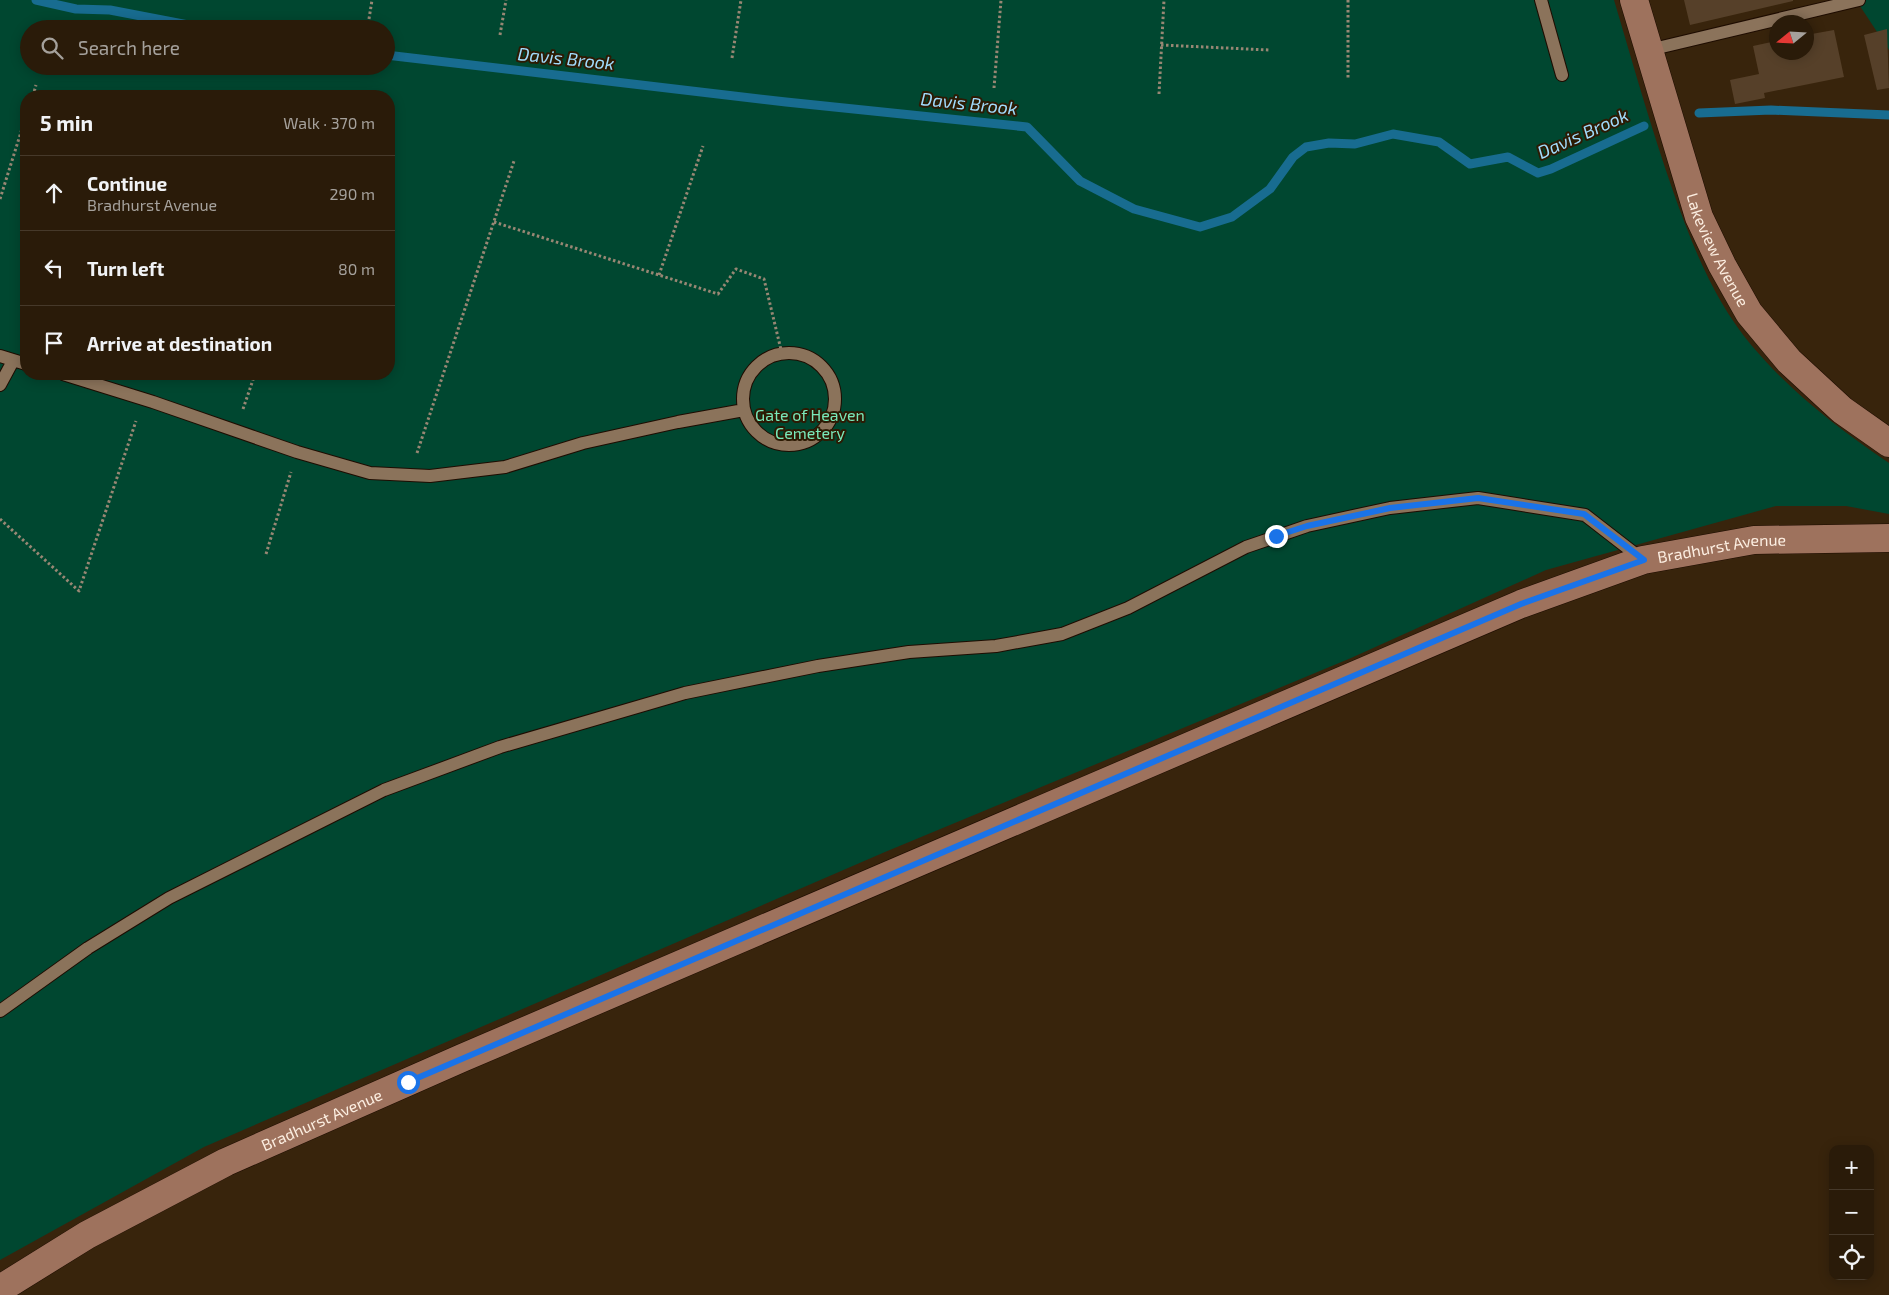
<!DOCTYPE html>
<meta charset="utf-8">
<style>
:root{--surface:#2a1b09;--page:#322412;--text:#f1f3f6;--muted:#a5a19c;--line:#46392a}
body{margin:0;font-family:"Exo 2",sans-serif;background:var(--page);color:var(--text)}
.controls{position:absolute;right:15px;bottom:15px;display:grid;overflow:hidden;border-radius:10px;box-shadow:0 2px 12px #0003}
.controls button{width:45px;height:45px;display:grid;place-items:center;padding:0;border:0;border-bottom:1px solid var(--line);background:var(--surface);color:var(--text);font:25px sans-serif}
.compass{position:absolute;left:1769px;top:15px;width:45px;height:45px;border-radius:50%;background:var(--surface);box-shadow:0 2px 12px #0003;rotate:252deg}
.stop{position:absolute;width:15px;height:15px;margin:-11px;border:4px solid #1a73e8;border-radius:50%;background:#fff}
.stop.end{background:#1a73e8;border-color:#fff;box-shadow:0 1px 5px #0008}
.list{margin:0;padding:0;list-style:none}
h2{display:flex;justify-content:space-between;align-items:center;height:65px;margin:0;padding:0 20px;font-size:21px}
h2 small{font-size:16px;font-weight:400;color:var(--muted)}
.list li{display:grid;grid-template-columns:32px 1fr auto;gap:15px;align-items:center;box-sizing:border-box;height:75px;padding:0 20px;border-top:1px solid var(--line)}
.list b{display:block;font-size:19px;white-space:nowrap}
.list p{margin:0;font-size:16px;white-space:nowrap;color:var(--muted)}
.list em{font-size:16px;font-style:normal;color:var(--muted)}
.icon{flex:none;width:28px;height:28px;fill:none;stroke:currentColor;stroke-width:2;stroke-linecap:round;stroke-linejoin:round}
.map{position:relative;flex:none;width:1889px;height:1295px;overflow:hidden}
.search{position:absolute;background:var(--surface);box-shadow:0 2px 12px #0003;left:20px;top:20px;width:375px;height:55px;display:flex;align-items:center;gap:12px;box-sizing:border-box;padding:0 18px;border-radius:28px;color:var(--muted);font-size:19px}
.panel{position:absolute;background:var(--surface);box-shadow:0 2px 12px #0003;left:20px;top:90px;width:375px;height:290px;border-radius:20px}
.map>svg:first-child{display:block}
.green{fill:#004730;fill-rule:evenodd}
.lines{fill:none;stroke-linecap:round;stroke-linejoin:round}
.stream{stroke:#186c90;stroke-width:9}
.building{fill:#564029}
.lane-casing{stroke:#1e0c00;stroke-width:14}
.secondary-casing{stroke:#1e0c00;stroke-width:29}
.path{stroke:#988774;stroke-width:3;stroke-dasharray:2.5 2.5;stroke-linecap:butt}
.lane{stroke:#8b735b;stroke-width:12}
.secondary{stroke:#9e725d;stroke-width:28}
.route{stroke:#1a73e8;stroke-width:6}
.labels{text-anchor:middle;stroke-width:4;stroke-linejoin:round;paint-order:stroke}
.street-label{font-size:16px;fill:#fceee1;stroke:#2d1a03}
.park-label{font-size:16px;fill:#79e9ba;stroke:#2d1a03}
.water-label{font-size:18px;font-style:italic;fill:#a0dbfb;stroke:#2d1a03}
</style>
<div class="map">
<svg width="1889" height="1295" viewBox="0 0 1889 1295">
<rect width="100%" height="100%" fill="#38240c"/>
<path class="green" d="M0,0H1614C1633,64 1651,128 1673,191C1692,245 1714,301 1752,346C1792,393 1838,428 1889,463V514L1846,506H1776L1546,570L1351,658L885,852L204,1147L0,1260ZM29,29H386V66H29ZM26,96H389V374H26Z
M1856,0H1889V50Z"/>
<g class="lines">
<path class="stream" d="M36,0L76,9L110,10L209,29
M386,55L786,102L1027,127L1080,181L1134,209L1200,227L1232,217L1270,189L1293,157L1306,147L1329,143L1355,144L1393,134L1439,142L1470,164L1508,157L1538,173L1551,169L1644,126
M1699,113L1771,110L1889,115"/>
</g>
<path class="building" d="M1684,0H1793V1L1690,25Z
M1887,29L1889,88L1877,90L1864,35Z
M1834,30L1844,77L1764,93L1765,98L1735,104L1730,80L1759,74L1753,46L1776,41V52H1806V35Z"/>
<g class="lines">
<defs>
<path id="lane" d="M1541,0L1562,75
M1649,50L1859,0
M743 399a46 46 0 1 1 92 0a46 46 0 1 1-92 0Z
M0,356L26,364
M63,374L153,402L297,452L370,473L430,476L505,467L583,443L678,422L744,410
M0,385L13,361
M0,1011L88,948L169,898L384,790L500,747L685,693L818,666L909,652L996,646L1062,634L1128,608L1246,547L1307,526L1390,508L1478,498L1585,515L1643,560"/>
<g id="secondary">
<path id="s1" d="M1634,0L1699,217L1722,265L1749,313L1789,361L1842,410L1889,443"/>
<path id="s2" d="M0,1289L87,1235L226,1162L462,1058L1521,604L1643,560L1754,540L1889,538"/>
</g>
</defs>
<use href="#lane" class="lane-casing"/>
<use href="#secondary" class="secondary-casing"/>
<path class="path" d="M1348,0V80
M369,19L372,0
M500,35L506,0
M1161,45L1269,50
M732,58L741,0
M994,88L1001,0
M1159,94L1164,0
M33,96L36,85
M162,96L164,91
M0,199L26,116
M494,222L718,294L736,269L764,279L782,354
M659,275L703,146
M243,409L255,374
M417,453L514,161
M0,519L79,591L136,421
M266,554L291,472"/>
<use href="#lane" class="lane"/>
<use href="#secondary" class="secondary"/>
</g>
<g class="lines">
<path class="route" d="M408,1082L1521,604L1644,560L1584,514L1478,498L1390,508L1307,526L1276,536"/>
</g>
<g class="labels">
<g class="street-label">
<text dy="6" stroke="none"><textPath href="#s1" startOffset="264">Lakeview Avenue</textPath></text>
<text dy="6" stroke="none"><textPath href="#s2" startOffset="1879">Bradhurst Avenue</textPath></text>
<text dy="6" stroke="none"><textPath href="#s2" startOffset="364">Bradhurst Avenue</textPath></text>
</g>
<g class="park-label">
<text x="810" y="421">Gate of Heaven<tspan x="810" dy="18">Cemetery</tspan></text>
</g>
<g class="water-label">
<text transform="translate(566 59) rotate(6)" y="6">Davis Brook</text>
<text transform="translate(969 104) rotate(6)" y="6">Davis Brook</text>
<text transform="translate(1583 134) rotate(-24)" y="6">Davis Brook</text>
</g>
</g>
</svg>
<div class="controls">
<button>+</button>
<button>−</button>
<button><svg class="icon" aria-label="locate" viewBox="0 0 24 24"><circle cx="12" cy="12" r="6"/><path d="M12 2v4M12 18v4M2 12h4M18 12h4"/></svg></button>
</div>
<svg class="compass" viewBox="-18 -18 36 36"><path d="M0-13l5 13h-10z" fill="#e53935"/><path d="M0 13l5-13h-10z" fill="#a5a19c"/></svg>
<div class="stop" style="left:408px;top:1082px"></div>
<div class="stop end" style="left:1276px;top:536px"></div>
<div class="search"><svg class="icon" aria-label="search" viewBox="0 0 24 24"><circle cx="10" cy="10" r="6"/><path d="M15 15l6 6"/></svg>Search here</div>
<section class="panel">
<h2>5 min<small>Walk · 370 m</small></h2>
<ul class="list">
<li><svg class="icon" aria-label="ahead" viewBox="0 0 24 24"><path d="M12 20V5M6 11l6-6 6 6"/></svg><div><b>Continue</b><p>Bradhurst Avenue</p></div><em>290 m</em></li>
<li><svg class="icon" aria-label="left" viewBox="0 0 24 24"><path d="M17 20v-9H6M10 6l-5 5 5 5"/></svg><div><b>Turn left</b></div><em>80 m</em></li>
<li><svg class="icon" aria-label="arrive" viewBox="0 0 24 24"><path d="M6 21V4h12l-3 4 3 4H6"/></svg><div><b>Arrive at destination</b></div></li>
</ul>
</section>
</div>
